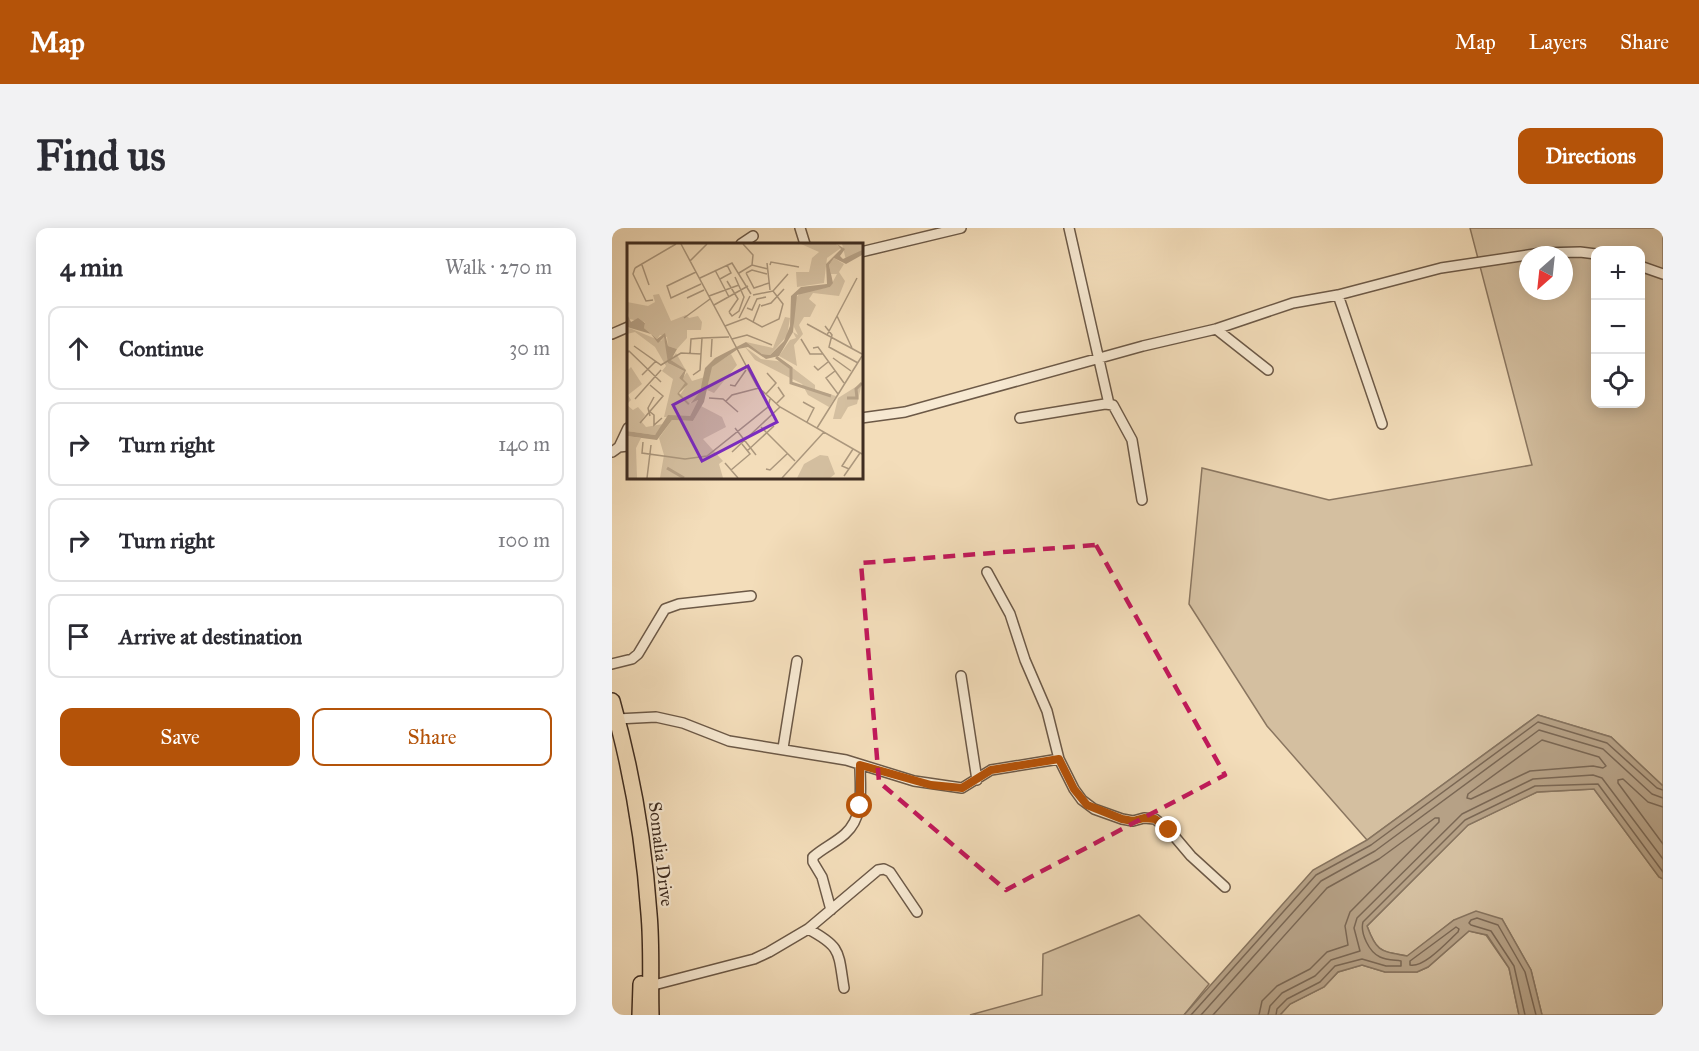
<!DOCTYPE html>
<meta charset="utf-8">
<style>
:root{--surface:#fff;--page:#f2f2f3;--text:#2b2b33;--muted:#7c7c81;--line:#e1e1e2;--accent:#b45309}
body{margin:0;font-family:"IM FELL Great Primer",serif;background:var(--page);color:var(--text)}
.controls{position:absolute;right:18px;top:18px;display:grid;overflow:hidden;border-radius:12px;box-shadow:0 3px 15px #0003}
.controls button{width:54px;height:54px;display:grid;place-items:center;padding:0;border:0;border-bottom:2px solid var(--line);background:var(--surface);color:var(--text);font:30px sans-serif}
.compass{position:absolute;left:907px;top:18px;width:54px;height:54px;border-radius:50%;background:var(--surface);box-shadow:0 3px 15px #0003;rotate:207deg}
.stop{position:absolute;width:18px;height:18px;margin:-14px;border:4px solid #b45309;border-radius:50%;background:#fff}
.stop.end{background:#b45309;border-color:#fff;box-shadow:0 2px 6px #0008}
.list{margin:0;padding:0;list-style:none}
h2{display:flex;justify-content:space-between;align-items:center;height:78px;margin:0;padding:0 24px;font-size:26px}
h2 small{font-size:20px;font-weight:400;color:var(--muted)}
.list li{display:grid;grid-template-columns:39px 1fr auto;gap:18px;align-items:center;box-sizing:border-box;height:84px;margin:0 12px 12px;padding:0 12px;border:2px solid var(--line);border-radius:12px}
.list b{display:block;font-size:22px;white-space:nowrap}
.list em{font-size:20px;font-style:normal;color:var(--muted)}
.actions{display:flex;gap:12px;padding:18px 24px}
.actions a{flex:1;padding:14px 0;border:2px solid var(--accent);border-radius:12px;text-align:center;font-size:21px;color:var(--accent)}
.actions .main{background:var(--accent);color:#fff}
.icon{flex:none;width:33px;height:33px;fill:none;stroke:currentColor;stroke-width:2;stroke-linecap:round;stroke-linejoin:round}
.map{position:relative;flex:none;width:1051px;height:787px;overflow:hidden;border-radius:12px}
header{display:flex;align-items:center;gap:36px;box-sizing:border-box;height:84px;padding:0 30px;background:var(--accent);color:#fff}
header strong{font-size:28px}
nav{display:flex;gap:33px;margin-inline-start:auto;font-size:21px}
.intro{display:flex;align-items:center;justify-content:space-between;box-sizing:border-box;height:144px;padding:0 36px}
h1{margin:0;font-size:42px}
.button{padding:15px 27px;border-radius:12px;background:var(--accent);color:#fff;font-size:21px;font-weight:700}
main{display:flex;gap:36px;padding:0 36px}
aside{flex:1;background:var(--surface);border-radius:12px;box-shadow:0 3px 15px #0003}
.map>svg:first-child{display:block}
.green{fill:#d4bfa0;stroke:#8a7660;stroke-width:1.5;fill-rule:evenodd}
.water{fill:#b6a186;stroke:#86735e;stroke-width:1.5}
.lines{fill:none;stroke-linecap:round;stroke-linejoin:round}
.shore{stroke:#7a6754;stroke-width:1.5}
.minor-casing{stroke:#6c5947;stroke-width:12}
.primary-casing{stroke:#3f2d21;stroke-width:18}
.minor{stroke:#f7e9d2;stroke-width:9}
.primary{stroke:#f3ddba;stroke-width:15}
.route{stroke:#b45309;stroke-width:8}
.marked{fill:none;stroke:#c2185b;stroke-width:4.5;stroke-dasharray:12 8;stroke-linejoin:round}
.labels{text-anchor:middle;stroke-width:4.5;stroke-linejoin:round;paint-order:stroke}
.street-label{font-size:18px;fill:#3f2d21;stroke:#f7e9d2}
.inset-river{fill:none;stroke:#b6a186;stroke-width:3}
.inset-road{fill:none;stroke:#ab977d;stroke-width:1.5}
.view{fill:#7b2cbf;fill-opacity:0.15;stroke:#7b2cbf;stroke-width:3}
.inset-edge{fill:none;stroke:#3f2d21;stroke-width:3}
</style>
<header>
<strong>Map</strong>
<nav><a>Map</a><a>Layers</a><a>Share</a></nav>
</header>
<div class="intro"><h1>Find us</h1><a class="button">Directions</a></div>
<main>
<aside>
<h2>4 min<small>Walk · 270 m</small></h2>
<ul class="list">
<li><svg class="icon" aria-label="ahead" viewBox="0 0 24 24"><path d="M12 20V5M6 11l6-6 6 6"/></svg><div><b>Continue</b></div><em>30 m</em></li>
<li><svg class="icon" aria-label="right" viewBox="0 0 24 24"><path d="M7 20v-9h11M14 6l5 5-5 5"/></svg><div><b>Turn right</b></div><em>140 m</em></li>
<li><svg class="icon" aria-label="right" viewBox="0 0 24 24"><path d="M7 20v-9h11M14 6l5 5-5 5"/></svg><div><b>Turn right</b></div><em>100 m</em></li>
<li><svg class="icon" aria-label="arrive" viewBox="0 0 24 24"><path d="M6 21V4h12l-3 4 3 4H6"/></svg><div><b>Arrive at destination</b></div></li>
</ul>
<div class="actions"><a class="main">Save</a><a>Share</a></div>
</aside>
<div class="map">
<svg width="1051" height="787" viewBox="0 0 1051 787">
<rect width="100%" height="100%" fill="#f3ddba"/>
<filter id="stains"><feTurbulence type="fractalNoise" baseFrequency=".00333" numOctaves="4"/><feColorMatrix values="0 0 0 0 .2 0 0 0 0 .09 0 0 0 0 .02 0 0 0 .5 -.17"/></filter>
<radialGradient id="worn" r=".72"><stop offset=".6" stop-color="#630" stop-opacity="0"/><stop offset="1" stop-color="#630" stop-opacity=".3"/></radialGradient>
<path class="green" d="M858,0H1051V558L999,509L926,487L755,612L655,498L577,376L590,240L717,272L920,237ZM984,22H1028V176H984ZM916,27H952V63H916Z
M982,561L1047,649L1051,651V787H930L919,742L890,691L842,692L796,728C769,723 765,725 755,698L856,597L925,564Z
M527,687L597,756L572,787H358L430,767L431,726Z
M857,703L874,707L897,740L907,787H668L678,776L712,759L726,744L750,737L773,744H805L816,739Z"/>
<path class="water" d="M926,487L999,509L1051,558V651L1047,649L982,561L925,564L856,597L755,698C765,725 769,723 795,728L842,692L864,683L890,691L919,742L930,787H907L897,740L875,707L857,703L816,739L805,744H773L750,737L726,744L712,759L678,776L668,787H572L701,642L755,612Z"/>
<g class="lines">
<path class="shore" d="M930,512L987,529L994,538L991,540L981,538L918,543L859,571L855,570L856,566Z
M1051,579L1036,574L1011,551L1006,552V555L1051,616
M844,699L847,701L846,704C835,714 812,740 798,737V733Z
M579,787L704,647L759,617L926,494L995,515L1045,560L1051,562
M589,787L709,653L763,623L927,502L991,521L1040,566L1051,570
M601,787L715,660L767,631L823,590H827V594L738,684L733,698L736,717L715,724L698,741L665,758L650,773L647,787
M656,787L658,778L670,765L703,748L719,732L748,723L742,700L745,690L850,586L921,551L981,547L990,550L1051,631
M664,787L665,781L675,771L708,754L723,738L750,731L774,738H789V733C782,732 774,732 768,729C757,724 748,705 751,694L853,592L923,558L986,556L1051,644
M913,787L902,738L879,703L859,697L857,695L859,692L865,690L886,697L913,744L924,787"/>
<defs>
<path id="minor" d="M188,0L193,16
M457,0L497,176
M129,16L141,8
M249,24L349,0
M1028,38L1051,46
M726,67L770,196
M604,101L656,142
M0,106L16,99
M249,190L293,184L531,118L604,101L681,75L726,67L829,40L929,25L968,24L984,26
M408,190L493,176L501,177L520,212L530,272
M7,219L16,200
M0,224L7,219L16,218
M375,344L398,386L413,432L435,483L447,531L462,561L470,572L482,581L510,591L521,593L532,590L543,591L557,602L579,628L613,659
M0,436L20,431L26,426L53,381L67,376L139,368
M349,448L365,552
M5,491L44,489L71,495L117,513L234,532L302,553L350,560L379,542L447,531
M171,520L185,433
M219,682L210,649L201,634V629C211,620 223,615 233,606C253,588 248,561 248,537
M196,701C230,719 226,724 232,760
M38,758L142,731L157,724L196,701L266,642L272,641L278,644L305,684"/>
<path id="primary" d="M0,473C20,543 32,614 37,686C40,719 38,753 39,787
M28,787L29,756"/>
</defs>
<use href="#minor" class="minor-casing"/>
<use href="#primary" class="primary-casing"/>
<use href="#minor" class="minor"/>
<use href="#primary" class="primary"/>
</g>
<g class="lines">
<path class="route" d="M248,578V537L319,557L350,560L379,542L447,531L462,561L475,577L510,591L521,593L532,590L543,591L557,602"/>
</g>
<path class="marked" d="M484,317L613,547L394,662L267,554L249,335Z"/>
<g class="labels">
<g class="street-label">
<text transform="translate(49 626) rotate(83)" y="6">Somalia Drive</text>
</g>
</g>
<g transform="translate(15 15)">
<rect width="236" height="236" fill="#f3ddba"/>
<path d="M174,1H209L214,5L200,15L197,40L170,44L169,29H182L185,15L192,9ZM215,1H235V7L219,17ZM207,15L217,21L212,29L218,38L212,53L186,50L182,56L189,62L183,74H177L172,82L176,91L167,102L170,123L152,113L163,97L169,95L166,89L171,92L167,84V57L174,49L203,44L210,31H204L202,22ZM32,51L44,78L59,72L62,75L71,73L75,79L74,87H60V95L50,106L41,103L40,94L33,92L30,96L17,85L18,79L2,76L0,59L21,63L28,59L26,52ZM158,74L163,75L160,93L143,112L135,111L119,99L146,105ZM0,84L34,98L37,94L43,121L57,128L52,135L59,140L50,151L61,162L71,157L63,173L37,174L46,136L35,128L39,123L28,104L8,89L0,91ZM118,104L134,116L158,119L188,142V147L209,153L202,164L181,152L175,141L128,117ZM49,110L65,138L78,134L71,153L62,161L53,152L59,143L55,136L60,129L44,117ZM104,111L110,122L87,150L80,147L84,124ZM4,124L15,141L1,152L4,157L0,161V128ZM235,140L230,161L221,164L214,176H206L211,155ZM0,162L6,167L11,164L18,172L14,178L19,184L36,181L33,186L28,192L0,188ZM74,163L95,174L99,184L76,196L96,218L92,221L96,235H33L37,212L32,195L45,177L66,178ZM0,193L14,195L9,205L10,235H0ZM193,212L201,213L208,231L203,235H170L177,221Z" fill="#d4bfa0"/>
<path d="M210,1L218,6L213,13L216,16L235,7V12L219,21L207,15L202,22L206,40L203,44L170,52L166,89L152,113L139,116L121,104L111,106L85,124L77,159L66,178L45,177L30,197L0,193V188L28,192L41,172L63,173L71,157L61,162L50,151L58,140L52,135L57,128L41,120L37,94L31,100L24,91L0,84V71L4,79L11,75L18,80L17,85L30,96L38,90L41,103L50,106L44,117L59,127L56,136L61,141L52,150L63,161L73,149L78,125L88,115L119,99L135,111L143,112L157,98L163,83L164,53L174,44L200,41L199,21L214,6Z" fill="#b6a186"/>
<path class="inset-river" d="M149,114L164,125V140L204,153M220,155H230L229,146L235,140M40,225L57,235"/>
<path class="inset-road" d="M54,1L130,143L153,164L235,211M116,1L126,12L125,22M63,18L80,1M140,20L143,47M15,22L22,42M143,22L144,19L172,24M8,25L49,1M8,25L6,31L19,58L26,57M88,27L102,54M69,29L40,43L44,55L74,41M112,30L125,22L141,26M119,30L127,45L142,40M119,30L125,27L140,31M73,35L105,20L124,51M93,36L104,30L100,22M100,38L111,56L102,69M146,48L161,31M82,53L112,42M60,55L77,47M87,62L121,43M134,63L144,60L157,46M120,65L125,67L130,56L139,54M102,69L105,73L112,68L117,54L108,34M210,73L225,105M57,75L83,56M112,75L123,53M126,79L133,61M180,81L235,111M98,83L119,75L135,84L152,76L156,61L146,48L126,52M198,83L205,92L202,104L231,120M200,92L230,35M105,96L120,92L145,102M174,96L183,111H196M7,103L34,122L54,110L74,111L75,95L102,94M186,105L191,104L217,140M0,110L2,108L34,139M63,111L64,96L75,95M84,114L85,96M206,115L224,128M187,123L191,127L201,119M208,128L199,135L211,151M15,132L29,118M66,132L73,127L74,111M103,142L108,143L119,127M139,151L149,140L140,130M82,155L96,156L111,169M8,156L34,127M99,158L105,152L132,145M176,159L187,165L180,179M149,161L157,153L151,144M22,168L27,172V182L35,175M23,173L21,165L27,154M13,180L36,153L23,142M134,184L168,218M108,185L129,212M190,185L235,113M16,199L15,210L58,216L80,213L141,164L143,156M120,208L147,183M105,209L153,164M98,220L111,235M139,226L143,227L161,210M222,226L215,223L226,206M104,227L123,211L115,201M217,233L233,210M20,235L24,202M155,235L197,189"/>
<path class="view" d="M121,123L150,179L75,218L46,162Z"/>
<rect width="236" height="236" class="inset-edge"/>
</g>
<rect width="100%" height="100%" filter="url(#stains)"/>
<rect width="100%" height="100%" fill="url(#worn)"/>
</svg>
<div class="controls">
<button>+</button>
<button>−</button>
<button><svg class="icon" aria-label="locate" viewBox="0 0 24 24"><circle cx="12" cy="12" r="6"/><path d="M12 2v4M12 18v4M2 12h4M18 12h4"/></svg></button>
</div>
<svg class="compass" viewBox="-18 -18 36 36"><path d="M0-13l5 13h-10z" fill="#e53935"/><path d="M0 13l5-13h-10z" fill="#7c7c81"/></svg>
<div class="stop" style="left:248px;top:578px"></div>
<div class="stop end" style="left:557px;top:602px"></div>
</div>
</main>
